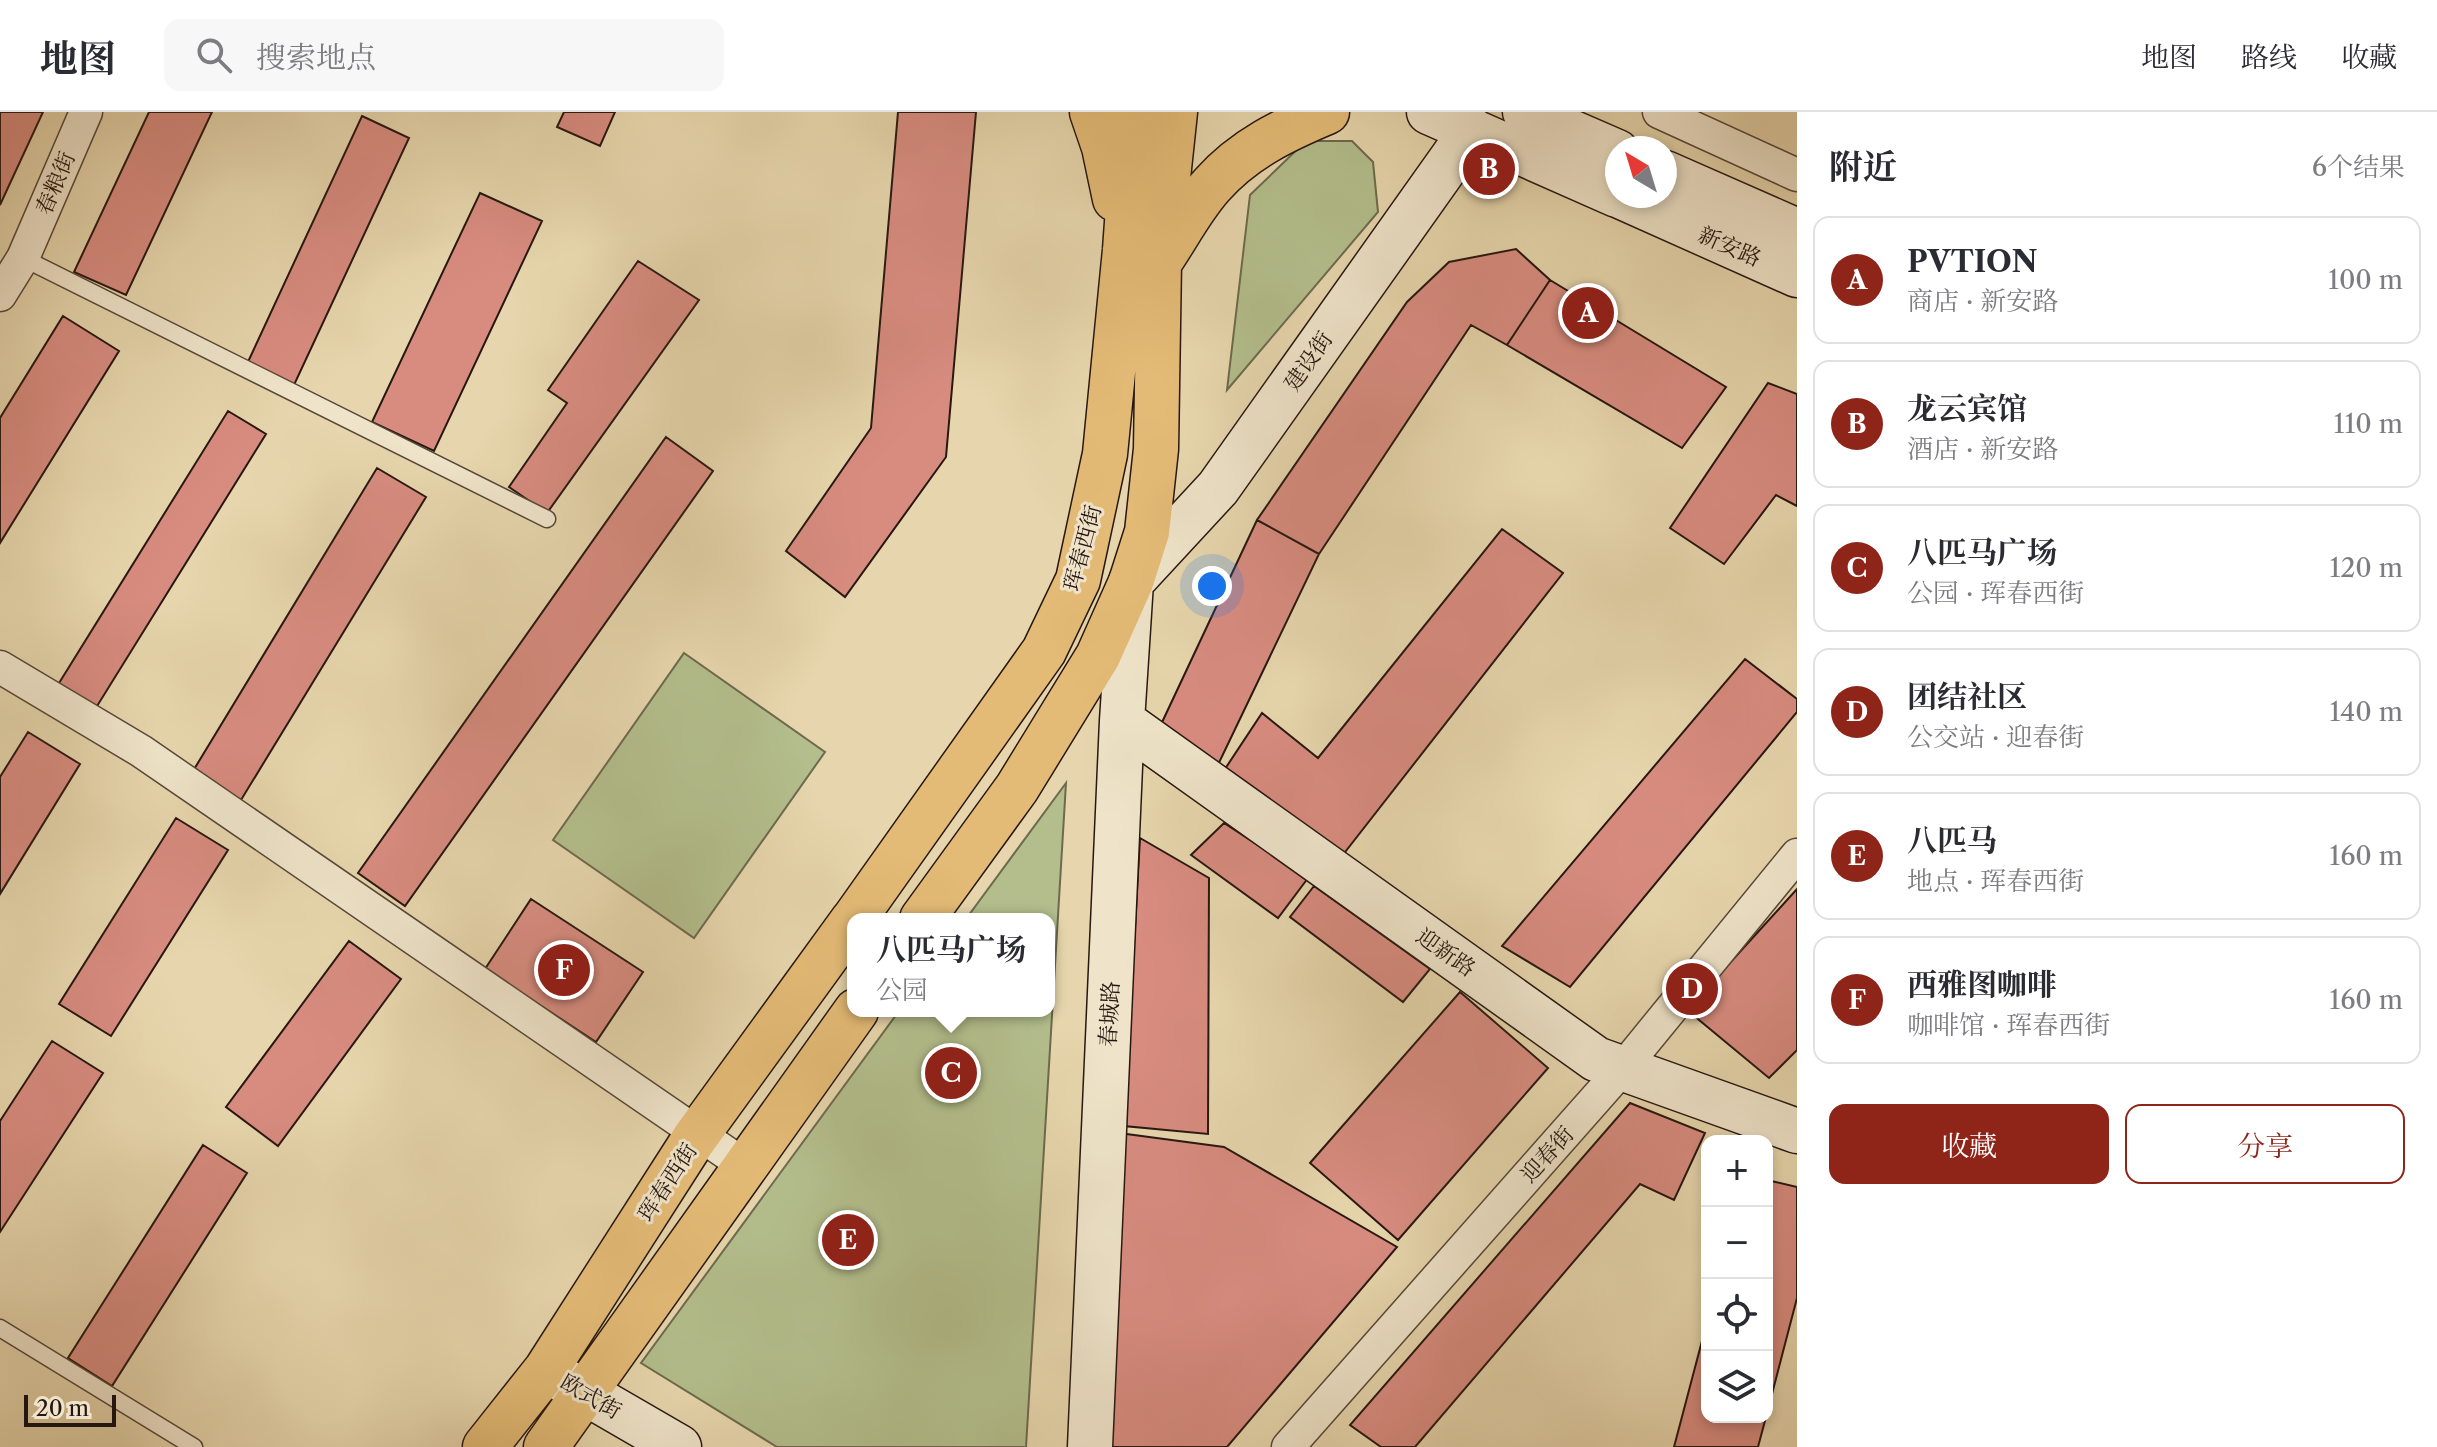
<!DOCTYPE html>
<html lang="zh">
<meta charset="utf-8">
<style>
:root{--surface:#fff;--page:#f7f7f7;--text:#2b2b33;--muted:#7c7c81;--line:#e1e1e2;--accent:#8f2418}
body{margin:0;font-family:"Libre Caslon Text","Noto Serif SC",serif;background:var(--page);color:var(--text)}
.controls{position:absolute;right:24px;bottom:24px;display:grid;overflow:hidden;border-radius:16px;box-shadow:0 4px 12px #0003}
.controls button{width:72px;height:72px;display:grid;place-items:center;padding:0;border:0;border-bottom:2px solid var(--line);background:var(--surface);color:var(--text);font:40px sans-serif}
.compass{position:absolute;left:1605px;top:24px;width:72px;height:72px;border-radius:50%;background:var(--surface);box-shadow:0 4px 12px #0003;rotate:322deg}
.scale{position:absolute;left:24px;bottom:20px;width:92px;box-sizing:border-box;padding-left:8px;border:4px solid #271711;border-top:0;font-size:22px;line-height:28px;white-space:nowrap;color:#271711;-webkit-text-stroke:6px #efe4ca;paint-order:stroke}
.you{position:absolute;left:1212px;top:474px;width:28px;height:28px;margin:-20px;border:6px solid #fff;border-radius:50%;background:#1a73e8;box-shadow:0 0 0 12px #1a73e833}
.badge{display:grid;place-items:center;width:52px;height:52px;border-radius:50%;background:var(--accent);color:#fff;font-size:26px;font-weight:700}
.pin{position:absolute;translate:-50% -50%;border:4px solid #fff;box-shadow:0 2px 8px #0006}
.popup{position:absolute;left:847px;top:801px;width:208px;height:104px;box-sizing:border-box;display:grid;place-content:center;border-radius:16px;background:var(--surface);filter:drop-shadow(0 2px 6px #0005);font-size:26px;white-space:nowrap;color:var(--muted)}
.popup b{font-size:30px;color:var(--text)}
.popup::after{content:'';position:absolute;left:50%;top:100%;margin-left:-16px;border:16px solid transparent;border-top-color:var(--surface)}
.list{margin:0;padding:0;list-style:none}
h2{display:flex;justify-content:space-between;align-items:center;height:104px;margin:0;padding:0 32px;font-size:34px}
h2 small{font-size:26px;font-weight:400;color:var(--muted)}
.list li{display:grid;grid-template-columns:52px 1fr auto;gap:24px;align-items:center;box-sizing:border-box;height:128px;margin:0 16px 16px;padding:0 16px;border:2px solid var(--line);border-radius:16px}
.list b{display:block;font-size:30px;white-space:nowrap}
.list p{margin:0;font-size:26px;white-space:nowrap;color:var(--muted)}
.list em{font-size:26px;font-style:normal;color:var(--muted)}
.actions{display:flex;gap:16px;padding:24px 32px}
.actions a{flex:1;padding:18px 0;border:2px solid var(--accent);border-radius:16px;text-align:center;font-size:28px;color:var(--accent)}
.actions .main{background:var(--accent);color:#fff}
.icon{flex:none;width:44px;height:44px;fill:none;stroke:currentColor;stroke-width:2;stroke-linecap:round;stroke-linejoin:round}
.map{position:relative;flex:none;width:1797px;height:1335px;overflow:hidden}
header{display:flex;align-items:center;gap:48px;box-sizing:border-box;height:112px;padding:0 40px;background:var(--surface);border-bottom:2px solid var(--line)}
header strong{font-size:38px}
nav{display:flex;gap:44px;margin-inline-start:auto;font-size:28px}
.search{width:560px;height:72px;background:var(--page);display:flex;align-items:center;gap:20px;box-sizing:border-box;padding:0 28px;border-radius:16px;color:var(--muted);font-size:30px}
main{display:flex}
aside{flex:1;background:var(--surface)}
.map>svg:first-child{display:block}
.green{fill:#b3be8c;stroke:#6d6a4e;stroke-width:2}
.building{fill:#d88c80;stroke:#271711;stroke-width:2}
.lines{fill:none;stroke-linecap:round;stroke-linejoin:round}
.lane-casing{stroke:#574738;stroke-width:19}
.street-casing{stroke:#574738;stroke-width:35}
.secondary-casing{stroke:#271711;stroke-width:47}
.primary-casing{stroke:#271711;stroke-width:47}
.lane{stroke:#efe4ca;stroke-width:16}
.street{stroke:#efe4ca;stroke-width:32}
.secondary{stroke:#efe4ca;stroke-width:44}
.primary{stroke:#e4bb76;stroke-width:44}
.labels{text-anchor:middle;stroke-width:6;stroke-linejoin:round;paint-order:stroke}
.street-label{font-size:22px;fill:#271711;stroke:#efe4ca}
</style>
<header>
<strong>地图</strong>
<div class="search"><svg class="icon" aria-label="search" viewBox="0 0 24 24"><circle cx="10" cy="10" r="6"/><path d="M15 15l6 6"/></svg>搜索地点</div>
<nav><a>地图</a><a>路线</a><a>收藏</a></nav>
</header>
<main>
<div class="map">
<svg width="1797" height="1335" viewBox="0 0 1797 1335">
<rect width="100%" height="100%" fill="#e7d6ad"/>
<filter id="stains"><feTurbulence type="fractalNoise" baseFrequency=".0025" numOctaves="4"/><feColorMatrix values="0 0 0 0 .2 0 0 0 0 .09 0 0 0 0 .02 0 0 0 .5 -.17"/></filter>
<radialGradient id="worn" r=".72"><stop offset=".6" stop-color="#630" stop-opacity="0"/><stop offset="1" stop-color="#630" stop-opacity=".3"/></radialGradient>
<path class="green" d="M1306,29H1352L1373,50L1378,100L1227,278L1250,83Z
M684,541L825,640L694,826L553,728Z
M1066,671L1026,1335H777L641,1251L899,899H1049V807H966Z"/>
<path class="building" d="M0,0H43L0,93Z
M149,0H212L126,183L74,160Z
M564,0H615L600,34L557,15Z
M898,0H976L946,345L845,485L786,439L871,316Z
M362,4L409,26L294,273L247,252Z
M480,81L542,109L434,339L372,310Z
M1516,137L1550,168L1507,233L1471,213L1319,442L1257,408L1407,190L1449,150Z
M638,149L699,188L547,401L509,375L567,291L548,278Z
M1550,168L1726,275L1682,336L1507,233Z
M63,204L119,239L0,431V306Z
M1768,271L1797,282V394L1776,383L1724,452L1670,416Z
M228,299L266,322L94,599L56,576Z
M666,325L713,359L405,794L358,761Z
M377,356L426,385L241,688L193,659Z
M1257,408L1319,442L1215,659L1157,621Z
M1502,417L1563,461L1342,744L1219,666L1262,601L1318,646Z
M1745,547L1797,587V600L1570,875L1502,834Z
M28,620L80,652L0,782V665Z
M176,706L228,738L111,924L59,892Z
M1224,711L1308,766L1278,806L1191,743Z
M1140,726L1209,766L1208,1022L1124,1014Z
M1314,774L1430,857L1403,890L1290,805Z
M1797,777V938L1769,966L1687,898Z
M531,787L643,860L596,930L485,857Z
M349,829L401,867L278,1034L226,995Z
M1460,880L1548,956L1398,1128L1310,1051Z
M52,929L103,961L0,1120V1009Z
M1630,991L1705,1021L1674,1088L1640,1072L1415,1335H1381L1350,1313Z
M1119,1021L1224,1035L1397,1135L1227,1335H1109Z
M203,1033L247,1061L112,1274L68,1246Z
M1767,1068L1797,1075V1186L1767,1301Z
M1707,1210V1305H1766L1758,1335H1674Z"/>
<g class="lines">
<defs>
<path id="lane" d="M23,146L547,407
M0,1216L194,1335"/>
<path id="street" d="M1659,0L1797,63
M0,183L23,146L86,0
M0,555L141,639L744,1053
M1288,1335L1623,956L1797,743"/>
<path id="secondary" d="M1429,0L1617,83
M1525,0L1617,40
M1665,61L1797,119
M1620,84L1797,163
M1122,609L1596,947L1797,1019
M553,1262L679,1335
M1090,1335L1122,609L1131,470L1218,376L1472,18"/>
<path id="primary" d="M1092,0L1104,35L1115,87
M1163,145C1179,121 1193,94 1212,73C1244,37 1284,18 1327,0
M854,807L1044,539L1078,468L1105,342L1125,138L1135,0
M922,807L1017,676L1098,544L1131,470L1147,420L1156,337L1159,150L1175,0
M485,1335L546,1258L694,1027L853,808
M546,1335L856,899"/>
</defs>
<use href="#lane" class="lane-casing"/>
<use href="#street" class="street-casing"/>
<use href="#secondary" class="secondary-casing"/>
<use href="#primary" class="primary-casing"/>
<use href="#lane" class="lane"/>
<use href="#street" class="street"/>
<use href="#secondary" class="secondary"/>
<use href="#primary" class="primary"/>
</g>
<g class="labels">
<g class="street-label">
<text transform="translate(55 71) rotate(-67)" y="8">春粮街</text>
<text transform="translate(1730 134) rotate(24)" y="8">新安路</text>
<text transform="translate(1308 249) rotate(-55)" y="8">建设街</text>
<text transform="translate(1082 436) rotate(-75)" y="8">珲春西街</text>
<text transform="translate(1446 840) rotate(35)" y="8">迎新路</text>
<text transform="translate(1109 902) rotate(-87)" y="8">春城路</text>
<text transform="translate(1547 1042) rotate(-48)" y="8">迎春街</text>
<text transform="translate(667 1070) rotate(-57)" y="8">珲春西街</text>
<text transform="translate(591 1284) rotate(30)" y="8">欧式街</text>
</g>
</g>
<rect width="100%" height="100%" filter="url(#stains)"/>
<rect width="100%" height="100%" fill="url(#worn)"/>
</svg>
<div class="controls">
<button>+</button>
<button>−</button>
<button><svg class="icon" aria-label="locate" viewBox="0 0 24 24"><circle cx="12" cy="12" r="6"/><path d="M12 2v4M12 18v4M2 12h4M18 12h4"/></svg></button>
<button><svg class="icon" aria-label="layers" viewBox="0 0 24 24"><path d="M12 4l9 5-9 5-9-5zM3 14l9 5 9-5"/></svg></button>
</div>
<svg class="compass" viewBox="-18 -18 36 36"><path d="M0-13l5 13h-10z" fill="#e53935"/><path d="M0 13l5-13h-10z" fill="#7c7c81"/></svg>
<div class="scale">20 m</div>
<div class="you"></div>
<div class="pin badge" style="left:1588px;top:201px">A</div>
<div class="pin badge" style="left:1489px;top:57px">B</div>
<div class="pin badge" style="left:951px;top:961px">C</div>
<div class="popup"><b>八匹马广场</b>公园</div>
<div class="pin badge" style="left:1692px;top:877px">D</div>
<div class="pin badge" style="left:848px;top:1128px">E</div>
<div class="pin badge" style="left:564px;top:858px">F</div>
</div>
<aside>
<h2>附近<small>6个结果</small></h2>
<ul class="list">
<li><span class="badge">A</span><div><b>PVTION</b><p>商店 · 新安路</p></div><em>100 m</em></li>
<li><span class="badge">B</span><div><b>龙云宾馆</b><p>酒店 · 新安路</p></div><em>110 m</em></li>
<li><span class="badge">C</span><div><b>八匹马广场</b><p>公园 · 珲春西街</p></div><em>120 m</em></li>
<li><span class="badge">D</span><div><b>团结社区</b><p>公交站 · 迎春街</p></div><em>140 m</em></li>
<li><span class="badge">E</span><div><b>八匹马</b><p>地点 · 珲春西街</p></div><em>160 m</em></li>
<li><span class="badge">F</span><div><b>西雅图咖啡</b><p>咖啡馆 · 珲春西街</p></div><em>160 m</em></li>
</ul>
<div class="actions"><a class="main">收藏</a><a>分享</a></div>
</aside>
</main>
